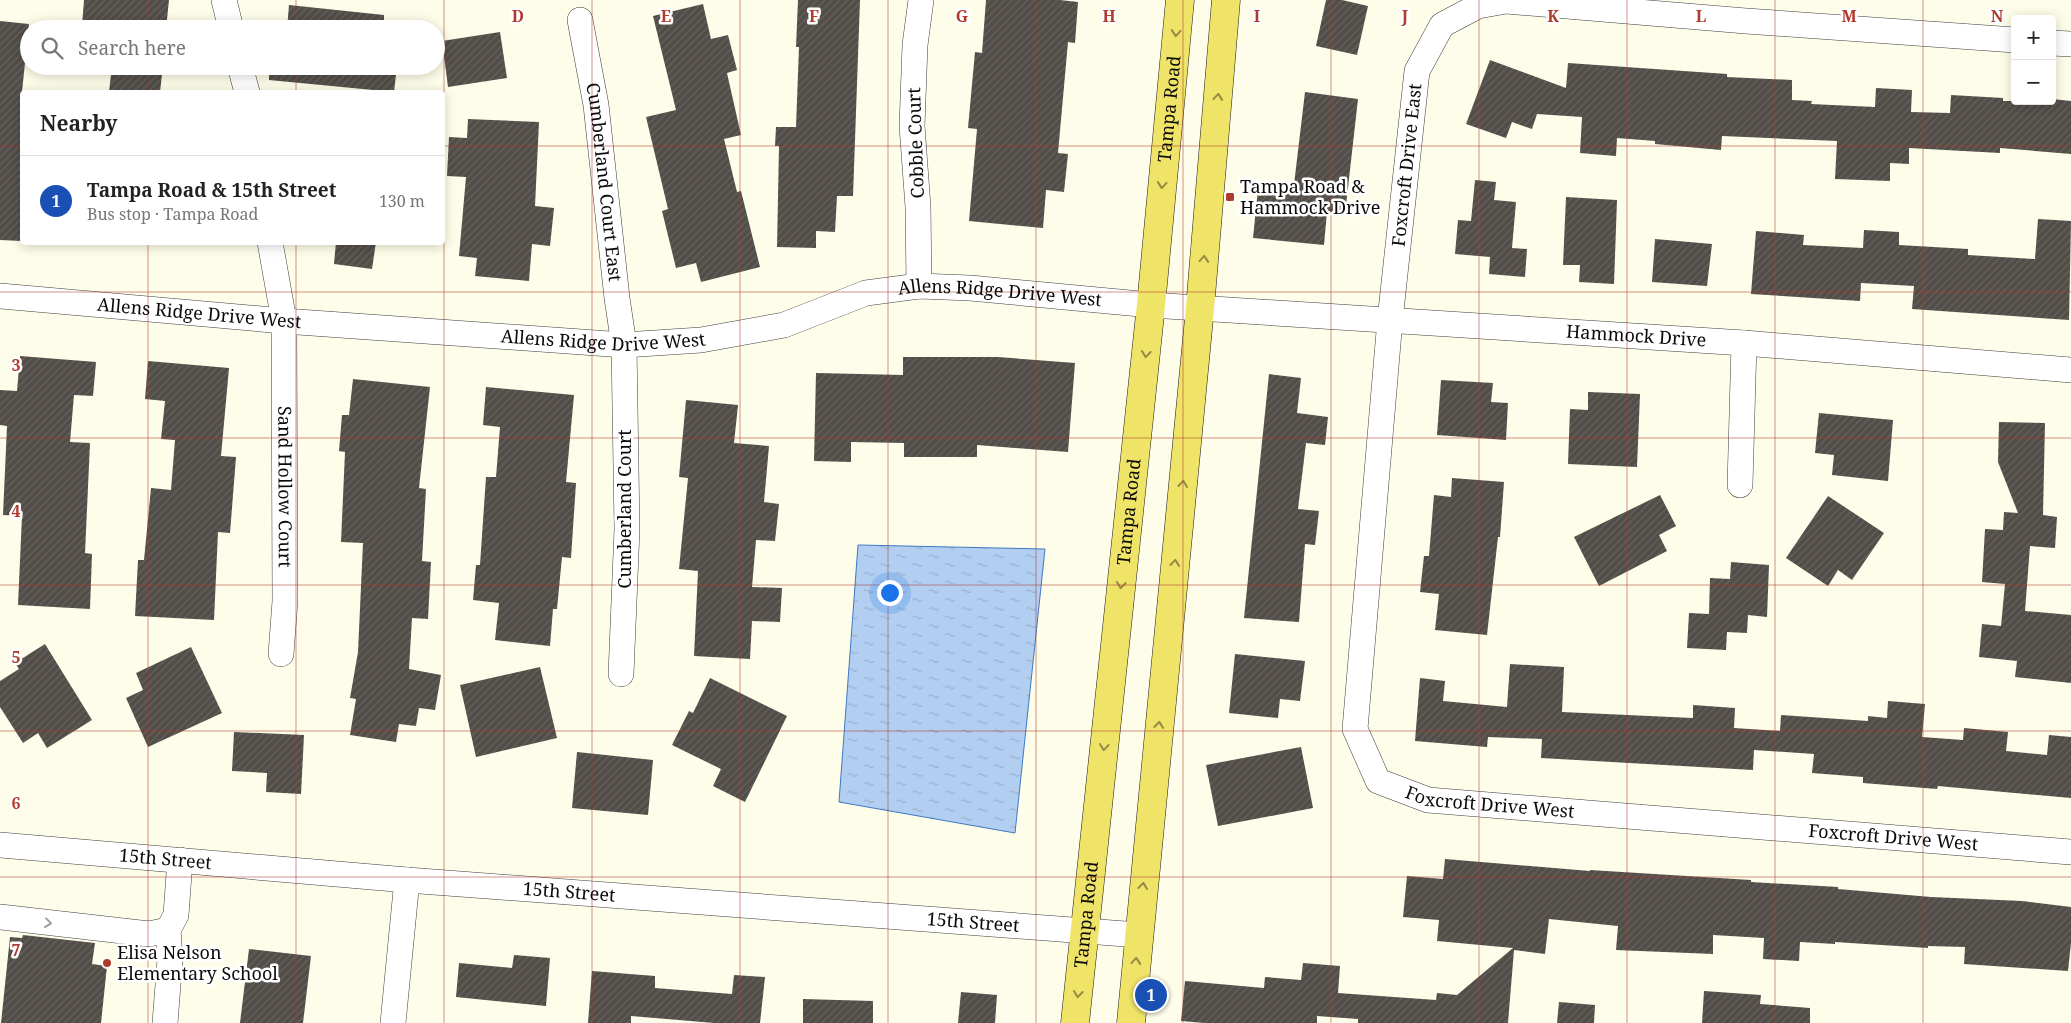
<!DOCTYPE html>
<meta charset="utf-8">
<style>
:root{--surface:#fff;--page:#f2f2f2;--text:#222;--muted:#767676;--line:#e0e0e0;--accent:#1a73e8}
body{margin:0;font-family:"Noto Serif",serif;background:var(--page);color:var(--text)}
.controls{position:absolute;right:15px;top:15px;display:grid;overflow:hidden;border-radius:5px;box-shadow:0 2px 12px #0003}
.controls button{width:45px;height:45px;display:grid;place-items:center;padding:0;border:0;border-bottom:1px solid var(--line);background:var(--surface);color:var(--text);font:25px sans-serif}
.you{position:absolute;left:889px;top:592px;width:18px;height:18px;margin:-12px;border:4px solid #fff;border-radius:50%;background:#1a73e8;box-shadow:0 0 0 8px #1a73e833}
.badge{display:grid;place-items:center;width:32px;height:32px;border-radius:50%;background:var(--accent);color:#fff;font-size:16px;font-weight:700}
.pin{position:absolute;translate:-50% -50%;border:2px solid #fff;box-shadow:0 1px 5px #0006}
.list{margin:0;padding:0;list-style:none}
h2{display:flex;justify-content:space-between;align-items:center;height:65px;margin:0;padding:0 20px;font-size:21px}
h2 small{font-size:16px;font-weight:400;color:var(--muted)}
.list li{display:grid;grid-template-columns:32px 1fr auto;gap:15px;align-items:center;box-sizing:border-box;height:90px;padding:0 20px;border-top:1px solid var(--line)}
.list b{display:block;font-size:19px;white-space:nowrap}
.list p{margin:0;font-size:16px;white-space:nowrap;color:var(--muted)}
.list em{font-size:16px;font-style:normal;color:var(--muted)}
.icon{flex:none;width:28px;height:28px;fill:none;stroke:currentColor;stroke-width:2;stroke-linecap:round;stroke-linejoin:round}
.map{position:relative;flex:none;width:2071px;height:1023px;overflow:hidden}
.search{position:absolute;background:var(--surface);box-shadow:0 2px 12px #0003;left:20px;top:20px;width:425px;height:55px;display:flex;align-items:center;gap:12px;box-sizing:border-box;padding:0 18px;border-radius:28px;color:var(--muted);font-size:19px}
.panel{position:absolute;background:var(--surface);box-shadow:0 2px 12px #0003;left:20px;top:90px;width:425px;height:155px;border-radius:5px}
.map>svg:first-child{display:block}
.water{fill:url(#water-ripples);stroke:#3e79c3}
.building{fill:url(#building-hatch)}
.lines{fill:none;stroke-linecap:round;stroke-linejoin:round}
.minor-casing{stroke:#3d3d3d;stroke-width:26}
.major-casing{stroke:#1b1b1b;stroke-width:29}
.minor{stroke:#fff;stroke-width:25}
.major{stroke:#efe368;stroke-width:28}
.oneway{stroke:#938c42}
.oneway2{stroke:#9d9d9d}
.grid{fill:none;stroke:#b03b2d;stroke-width:1;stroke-opacity:0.55}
.poi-dot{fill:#b03b2d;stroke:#fff;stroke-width:2}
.labels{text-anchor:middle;stroke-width:5;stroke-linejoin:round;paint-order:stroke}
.street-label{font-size:18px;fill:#0a0a0a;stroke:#fff}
.poi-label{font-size:18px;fill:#0a0a0a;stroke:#fff;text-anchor:start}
.grid-label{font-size:16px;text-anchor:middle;font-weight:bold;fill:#b03b2d;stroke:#fff;stroke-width:5;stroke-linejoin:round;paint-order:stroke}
</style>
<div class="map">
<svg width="2071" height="1023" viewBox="0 0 2071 1023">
<defs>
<pattern id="water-ripples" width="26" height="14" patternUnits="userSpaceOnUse" patternTransform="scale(1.25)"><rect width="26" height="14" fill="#b2cff1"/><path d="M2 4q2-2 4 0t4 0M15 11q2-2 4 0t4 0" fill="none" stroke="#98b0cd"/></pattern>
<pattern id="building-hatch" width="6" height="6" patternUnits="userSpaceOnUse" patternTransform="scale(1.25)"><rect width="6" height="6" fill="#524d48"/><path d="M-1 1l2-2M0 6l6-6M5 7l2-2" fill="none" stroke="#66625e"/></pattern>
</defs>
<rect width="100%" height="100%" fill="#fefde9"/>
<path class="water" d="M858,545L1045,549L1015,833L839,802Z"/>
<path class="building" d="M84,0H169L166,29H108L82,26Z
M798,0H860L853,196H837L835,232L816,231V248L777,247L779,146H775L776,127H796L799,47H796Z
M986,0H1060L1078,2L1075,43L1068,42L1058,153L1068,154L1064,192L1046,190L1043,228L969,221L977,129L968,128L975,52L982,53Z
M1326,0H1342L1368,6L1357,55L1316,46Z
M703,4L711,39L728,35L737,70L727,73L741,135L724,139L737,192L741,191L760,267L701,282L696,263L676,268L662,211L668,209L646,117L676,110L653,16Z
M289,5L384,15V29H287Z
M0,21L29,24L22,92V241L0,240Z
M500,32L507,78L448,87L442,41Z
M1490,60L1566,88L1568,63L1727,74V77L1792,80V100L1812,101L1811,104L1875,107L1876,88L1912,90L1911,112L1950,113L1951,95L2003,98V101H2052V99L2071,101V154L2000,148V153L1909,148V164L1890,163V181L1835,179L1837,141L1722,136L1721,150L1655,144V141L1617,138L1616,156L1580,153L1582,117L1537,114L1532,129L1512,122L1506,138L1466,124Z
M112,66H163L160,92H109Z
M269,66H397L394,92L269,80Z
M1305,92L1358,99L1345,214L1327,212L1324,245L1253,238L1258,189L1293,193Z
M468,119L539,122L535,206L554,208L550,246L532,244L529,281L475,276L477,258L459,256L466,177L447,176L449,137L467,138Z
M1475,180L1496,182L1494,200L1516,202L1512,248L1527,249L1525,277L1489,274L1490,257L1455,254L1458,220L1471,221Z
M1566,197L1617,200L1614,284L1579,282L1580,265H1563Z
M2038,219L2071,221L2069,320L1912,309L1914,286L1861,283L1860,301L1751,294L1756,231L1804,235L1803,245L1863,248L1864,230L1899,232V245L1968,249V255L2035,259Z
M1655,239L1712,244L1707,286L1652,282Z
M336,242H376L372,269L334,264Z
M20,356L96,362L93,396L74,395L70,442L90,443L85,553L92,554L90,609L18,605L22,516L3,515L7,426L0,425V390L17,391Z
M903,357H998L1075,363L1068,452L977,445V457H904V443L851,442V462L814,461L816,373L903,375Z
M148,361L229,368L221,456L236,457L230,533L218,532L214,620L135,616L138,560H144L151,488L171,490L175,440L161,439L165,401L145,399Z
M1269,374L1301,378L1297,413L1328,417L1325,445L1306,443L1298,509L1319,511L1315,545L1305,544L1299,622L1244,618Z
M353,379L430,387L419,488L426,489L422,561L431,562L428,619L412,618L409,669L441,675L435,710L419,708L416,726L399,724L396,742L350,735L356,699L350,698L358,652L363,543L341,542L345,452L339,451L342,415H349Z
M1441,380L1493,383L1491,402L1508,403L1506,440L1437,435Z
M486,387L574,395L566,482L576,483L571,558L562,557L557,609H553L550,646L495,640L499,603L473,600L476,565H480L486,477H496L500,427L483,425Z
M1588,392L1640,394L1637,467L1568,464L1570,409L1588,410Z
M686,400L738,405L734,443L769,446L764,502L779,504L775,541L756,540L752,587L782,588L780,622L752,621L750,659L694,656L698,571L679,569L688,478L679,477Z
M1819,413L1893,420L1888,481L1832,475L1834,455L1815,453Z
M1999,422L2045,423L2043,515L2057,517L2055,548L2030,546L2025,611L2071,615V683L2015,677L2017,661L1979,657L1982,624L2001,626L2005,584L1982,582L1985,529L2003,530L2004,512L2018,513L1998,462Z
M1452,478L1504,482L1500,537H1498L1487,635L1435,630L1439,594L1420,592L1424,556H1429L1434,495L1451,497Z
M1660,495L1676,526L1659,535L1667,551L1599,586L1574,537Z
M1828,496L1884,533L1852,580L1838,570L1828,586L1786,558Z
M1731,562L1769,565L1767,617L1748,615L1747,633L1727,632L1726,650L1687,648L1689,613L1709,614L1710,578L1730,579Z
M45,644L92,720L47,748L38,733L23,743L0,707V681L19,669L15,663Z
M191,647L222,713L148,747L126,698L143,690L136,673Z
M1235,654L1305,661L1300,701L1280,699L1278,718L1229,713Z
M1510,664L1564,667L1562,712L1693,718V705L1735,708L1734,728L1780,731L1781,715L1868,721V716L1887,718L1888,701L1925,704L1922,737L1963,740L1964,728L2008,732L2006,751L2047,755L2049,735L2071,737V798L1938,786L1937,789L1863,783V777L1812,773L1814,754L1754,750L1753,770L1541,758L1542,739L1488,737L1487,747L1415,741L1420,678L1445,681L1443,701L1507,707Z
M540,667L557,738L476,757L460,685Z
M710,678L787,716L745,802L713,786L721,769L672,745L689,711L693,713Z
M234,732L304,735L301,794L266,792L267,773L232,771Z
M1301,747L1313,808L1218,826L1206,765Z
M577,752L653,760L648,815L572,808Z
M1445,859L1590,871V870L1751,880V882L1838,887V889L1931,897L2022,901L2071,907V943L2068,971L1964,964L1965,947L1928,946V948L1835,942V944L1800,942L1799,961L1763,959L1764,938L1713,935V954L1616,950L1618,926L1549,919L1545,954L1514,950L1508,1023H1358V1019L1317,1016V1023H1204L1181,1021L1185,981L1264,988L1265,977L1301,980L1303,963L1340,966L1338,993L1436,1000L1437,993L1457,995L1513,948L1437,941L1439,920L1403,917L1407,876L1443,879Z
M23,935L95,943L92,964L107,966L101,1023H1L10,937L22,938Z
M249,949L311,956L303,1023H240Z
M514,955L550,958L546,1006L456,997L459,963L512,968Z
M592,971L655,976V988L732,994L734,975L765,977L760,1023H714L631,1016V1023H588Z
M1704,991L1761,995L1760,1004L1810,1008V1023H1702Z
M961,992L997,995L995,1023H958Z
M803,999L873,1001V1023H803Z
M1559,1002L1595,1005L1594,1023H1557Z"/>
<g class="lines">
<defs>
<g id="minor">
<path d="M224,0L231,29"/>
<path id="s1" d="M580,20L596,105L617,298L624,345L627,529L621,674"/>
<path id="s2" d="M2015,40L1746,21L1506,1L1478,6L1442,25L1417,71L1390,320L1355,729L1378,781L1428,800L2071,852"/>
<path d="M2052,43L2071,44"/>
<path d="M240,66L247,92"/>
<path id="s3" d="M270,242L284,321L285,601L281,654"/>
<path d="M919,286L918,207L912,126L915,45L921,0"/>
<path id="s4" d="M0,296L284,321L624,345L701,340L784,325L866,293L919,286L970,288L1151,305L1744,343L2071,370"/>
<path d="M1740,485L1744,343"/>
<path id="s5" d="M0,845L407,880L1139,935"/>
<path d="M0,917L149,934L168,930L176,915L180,860"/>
<path d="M165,1023L170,959L168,930"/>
<path d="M393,1023L407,880"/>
</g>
<g id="major">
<path id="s6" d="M1075,1023L1151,305L1180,0"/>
<path d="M1131,1023L1200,308L1226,0"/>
</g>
</defs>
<use href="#minor" class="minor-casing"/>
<use href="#major" class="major-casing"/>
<use href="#minor" class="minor"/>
<use href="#major" class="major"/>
</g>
<defs><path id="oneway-chevron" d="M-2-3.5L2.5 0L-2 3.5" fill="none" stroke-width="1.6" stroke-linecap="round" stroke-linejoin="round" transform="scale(1.25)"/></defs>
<g class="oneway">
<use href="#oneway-chevron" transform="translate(1176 33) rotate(95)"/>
<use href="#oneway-chevron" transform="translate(1218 97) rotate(-85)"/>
<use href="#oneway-chevron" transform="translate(1162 185) rotate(95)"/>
<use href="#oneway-chevron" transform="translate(1204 259) rotate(-85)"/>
<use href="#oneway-chevron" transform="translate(1146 354) rotate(96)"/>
<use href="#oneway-chevron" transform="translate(1183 484) rotate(-84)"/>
<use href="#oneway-chevron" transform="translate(1175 563) rotate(-84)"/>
<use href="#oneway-chevron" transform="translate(1121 585) rotate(96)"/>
<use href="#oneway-chevron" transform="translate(1159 725) rotate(-84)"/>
<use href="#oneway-chevron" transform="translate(1104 747) rotate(96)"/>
<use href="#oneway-chevron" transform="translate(1143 886) rotate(-84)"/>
<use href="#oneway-chevron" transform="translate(1136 961) rotate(-85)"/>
<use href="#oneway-chevron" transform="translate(1078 994) rotate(96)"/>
</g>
<use class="oneway2" href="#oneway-chevron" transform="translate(48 923) rotate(7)"/>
<path class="grid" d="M148,0V29M296,0V29M444,0V1023M592,0V1023M740,0V1023M888,0V1023M1036,0V1023M1183,0V1023M1331,0V1023M1479,0V1023M1627,0V1023M1775,0V1023M1923,0V1023M148,66V92M296,66V92M0,146H22M442,146H2071M148,242V1023M296,242V1023M0,292H2071M0,438H2071M0,585H2071M0,731H2071M0,877H2071"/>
<g class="poi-dot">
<rect x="1225" y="192" width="10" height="10" rx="2.5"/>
<circle cx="107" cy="963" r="5"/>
</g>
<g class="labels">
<g class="street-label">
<text dy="6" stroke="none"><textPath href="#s6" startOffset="919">Tampa Road</textPath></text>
<text transform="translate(916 143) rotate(-92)" y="6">Cobble Court</text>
<text transform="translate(1407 165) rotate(-84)" y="6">Foxcroft Drive East</text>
<text dy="6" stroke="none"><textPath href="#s1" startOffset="164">Cumberland Court East</textPath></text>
<text dy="6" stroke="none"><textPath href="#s4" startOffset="1010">Allens Ridge Drive West</textPath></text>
<text dy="6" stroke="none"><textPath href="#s4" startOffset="200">Allens Ridge Drive West</textPath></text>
<text dy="6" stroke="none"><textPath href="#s4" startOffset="1648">Hammock Drive</textPath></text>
<text dy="6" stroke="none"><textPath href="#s4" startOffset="605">Allens Ridge Drive West</textPath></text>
<text dy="6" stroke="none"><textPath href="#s3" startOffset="246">Sand Hollow Court</textPath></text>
<text transform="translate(625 509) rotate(-90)" y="6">Cumberland Court</text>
<text dy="6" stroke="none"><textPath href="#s6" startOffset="514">Tampa Road</textPath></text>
<text dy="6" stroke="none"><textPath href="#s2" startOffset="1465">Foxcroft Drive West</textPath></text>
<text dy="6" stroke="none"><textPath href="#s2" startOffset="1870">Foxcroft Drive West</textPath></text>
<text dy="6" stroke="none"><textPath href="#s5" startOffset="166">15th Street</textPath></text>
<text dy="6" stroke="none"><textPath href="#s5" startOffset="571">15th Street</textPath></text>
<text dy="6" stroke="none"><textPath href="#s6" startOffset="109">Tampa Road</textPath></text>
<text dy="6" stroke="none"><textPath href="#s5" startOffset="976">15th Street</textPath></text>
</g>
<g class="poi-label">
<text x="1240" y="193">Tampa Road &amp;<tspan x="1240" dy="21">Hammock Drive</tspan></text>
<text x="117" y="959">Elisa Nelson<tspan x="117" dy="21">Elementary School</tspan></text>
</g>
</g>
<g class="grid-label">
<text x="518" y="22">D</text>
<text x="666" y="22">E</text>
<text x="814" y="22">F</text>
<text x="962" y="22">G</text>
<text x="1109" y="22">H</text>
<text x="1257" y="22">I</text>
<text x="1405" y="22">J</text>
<text x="1553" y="22">K</text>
<text x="1701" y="22">L</text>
<text x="1849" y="22">M</text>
<text x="1997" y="22">N</text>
<text x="16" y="371">3</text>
<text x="16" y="517">4</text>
<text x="16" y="663">5</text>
<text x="16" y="809">6</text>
<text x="16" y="956">7</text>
</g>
</svg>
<div class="controls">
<button>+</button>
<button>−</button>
</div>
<div class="you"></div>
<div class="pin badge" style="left:1151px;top:995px;background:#1a4fb4">1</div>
<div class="search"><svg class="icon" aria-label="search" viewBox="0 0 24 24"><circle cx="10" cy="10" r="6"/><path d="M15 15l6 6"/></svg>Search here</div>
<section class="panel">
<h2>Nearby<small></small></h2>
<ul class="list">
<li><span class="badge" style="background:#1a4fb4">1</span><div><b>Tampa Road &amp; 15th Street</b><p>Bus stop · Tampa Road</p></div><em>130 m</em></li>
</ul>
</section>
</div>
